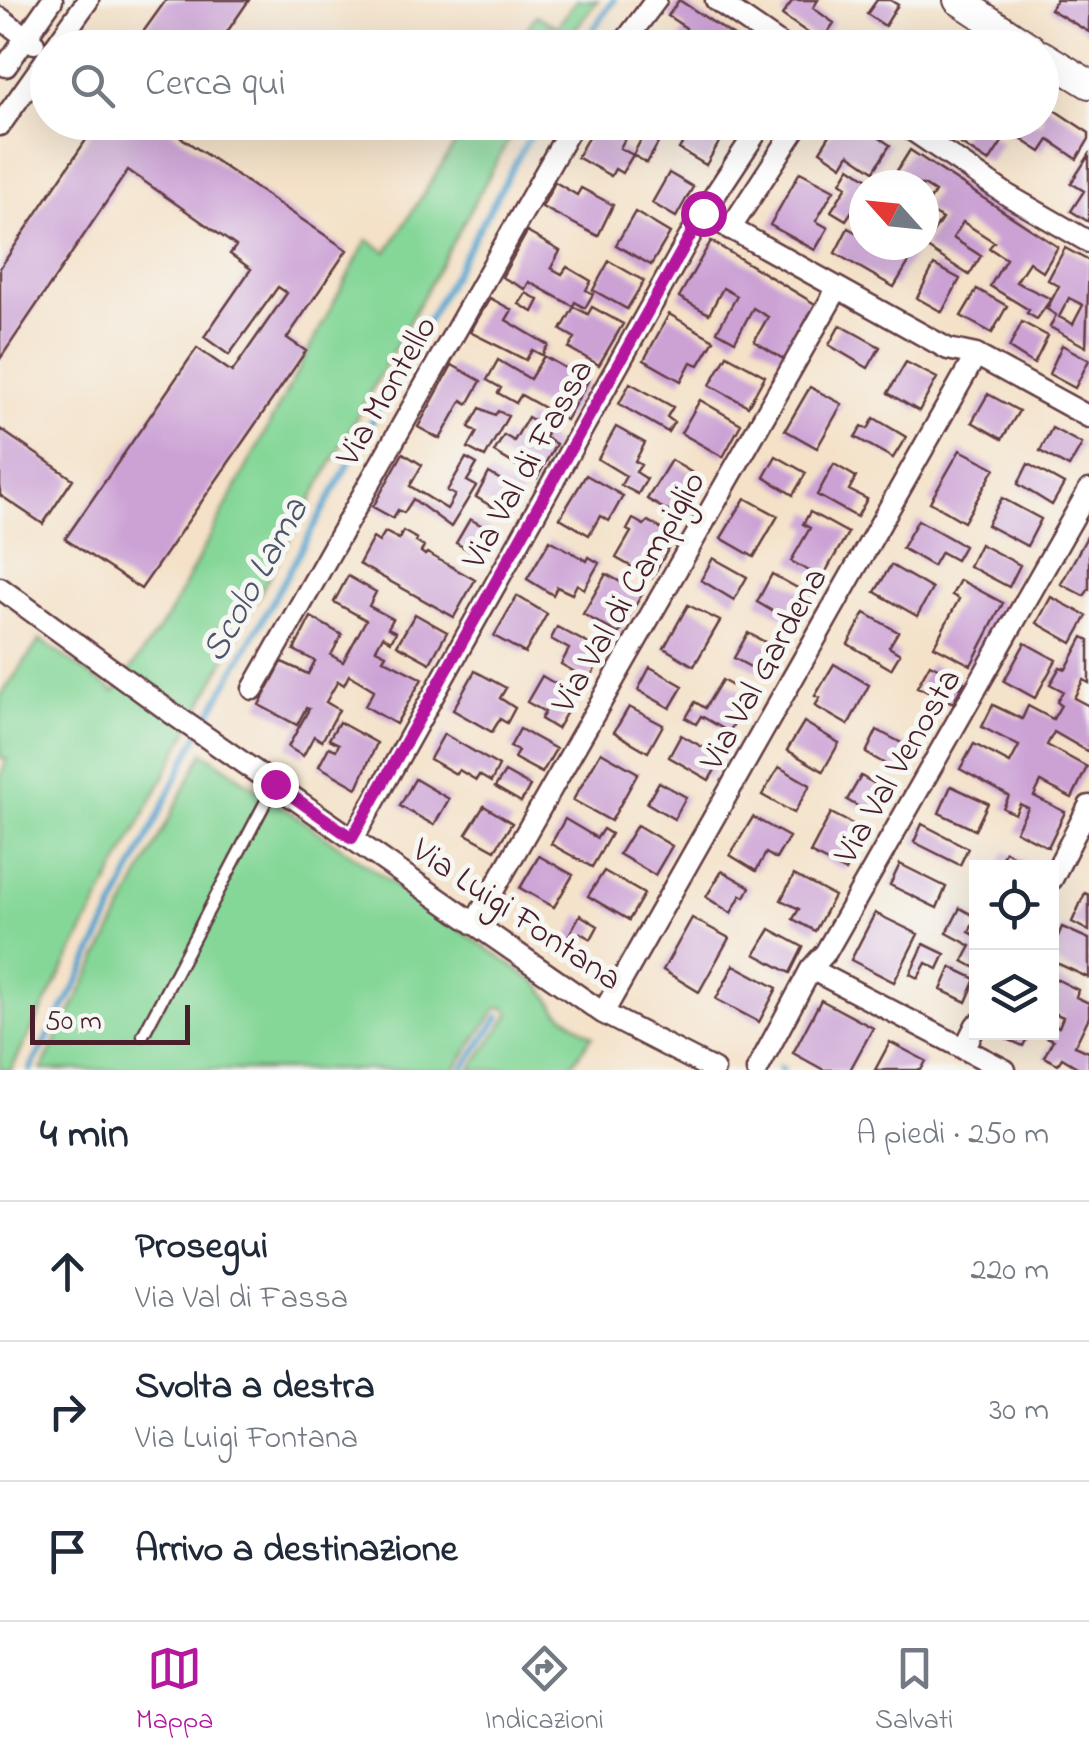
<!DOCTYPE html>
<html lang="it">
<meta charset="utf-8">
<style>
:root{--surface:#fff;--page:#f6f6f7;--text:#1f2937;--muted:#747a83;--line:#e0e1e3;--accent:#b5179e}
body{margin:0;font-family:"Indie Flower",sans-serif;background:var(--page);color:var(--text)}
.controls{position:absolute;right:30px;bottom:30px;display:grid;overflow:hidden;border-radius:0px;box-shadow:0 10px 40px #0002}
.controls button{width:90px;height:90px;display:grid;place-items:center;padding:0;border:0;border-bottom:2px solid var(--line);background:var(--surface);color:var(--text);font:50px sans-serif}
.compass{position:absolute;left:849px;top:170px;width:90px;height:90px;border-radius:50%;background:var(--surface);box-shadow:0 10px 40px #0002;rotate:297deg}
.scale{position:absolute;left:30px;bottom:25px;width:160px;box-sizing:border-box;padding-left:10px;border:5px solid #4a1f2b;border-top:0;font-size:28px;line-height:35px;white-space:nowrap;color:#4a1f2b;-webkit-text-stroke:8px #f6f6f2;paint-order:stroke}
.stop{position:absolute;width:30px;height:30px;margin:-22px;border:8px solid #b5179e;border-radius:50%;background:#fff}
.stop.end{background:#b5179e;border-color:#fff;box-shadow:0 2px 10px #0008}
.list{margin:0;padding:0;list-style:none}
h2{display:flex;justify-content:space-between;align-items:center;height:130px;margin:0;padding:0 40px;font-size:42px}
h2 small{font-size:32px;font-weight:400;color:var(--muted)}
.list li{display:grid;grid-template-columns:65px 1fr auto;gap:30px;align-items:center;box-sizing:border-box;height:140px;padding:0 40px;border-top:2px solid var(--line)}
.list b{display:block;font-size:38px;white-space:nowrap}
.list p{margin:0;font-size:32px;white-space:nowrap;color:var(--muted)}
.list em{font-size:32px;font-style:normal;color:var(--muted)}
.icon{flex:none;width:55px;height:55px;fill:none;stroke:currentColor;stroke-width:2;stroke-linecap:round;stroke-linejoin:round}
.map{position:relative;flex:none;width:1089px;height:1070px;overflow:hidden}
.search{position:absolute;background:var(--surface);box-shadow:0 10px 40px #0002;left:30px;right:30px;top:30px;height:110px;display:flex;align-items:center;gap:25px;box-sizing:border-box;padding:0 35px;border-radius:55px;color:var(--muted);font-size:38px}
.sheet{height:550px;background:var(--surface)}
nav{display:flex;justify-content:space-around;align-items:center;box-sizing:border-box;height:140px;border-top:2px solid var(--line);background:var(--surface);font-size:28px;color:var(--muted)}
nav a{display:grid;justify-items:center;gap:5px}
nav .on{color:var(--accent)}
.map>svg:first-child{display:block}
.green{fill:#85d798;stroke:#687b62;stroke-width:2.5}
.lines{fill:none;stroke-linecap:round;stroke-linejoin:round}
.stream{stroke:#52a3cd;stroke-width:6}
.building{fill:#cca2d5;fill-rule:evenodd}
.lane-casing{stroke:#643c42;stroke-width:15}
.street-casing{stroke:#643c42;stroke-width:25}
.secondary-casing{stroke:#643c42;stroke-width:32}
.lane{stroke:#fff;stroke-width:10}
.street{stroke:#fff;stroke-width:20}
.secondary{stroke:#fff;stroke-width:28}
.route{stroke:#b5179e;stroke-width:12}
.labels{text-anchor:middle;stroke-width:10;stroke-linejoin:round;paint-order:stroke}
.street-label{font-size:35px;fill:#4a1f2b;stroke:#f6f6f2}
.water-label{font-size:38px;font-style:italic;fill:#4d546c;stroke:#f6f6f2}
</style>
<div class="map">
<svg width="1089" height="1070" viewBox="0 0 1089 1070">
<rect width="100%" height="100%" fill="#f6f6f2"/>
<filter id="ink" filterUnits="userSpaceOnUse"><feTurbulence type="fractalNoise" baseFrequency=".01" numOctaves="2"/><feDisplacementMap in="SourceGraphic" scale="20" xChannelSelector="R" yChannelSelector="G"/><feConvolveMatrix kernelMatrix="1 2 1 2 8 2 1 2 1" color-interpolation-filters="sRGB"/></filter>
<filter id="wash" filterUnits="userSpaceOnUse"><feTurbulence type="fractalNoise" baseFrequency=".0048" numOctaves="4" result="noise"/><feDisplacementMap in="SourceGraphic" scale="40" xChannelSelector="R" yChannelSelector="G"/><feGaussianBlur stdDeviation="2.25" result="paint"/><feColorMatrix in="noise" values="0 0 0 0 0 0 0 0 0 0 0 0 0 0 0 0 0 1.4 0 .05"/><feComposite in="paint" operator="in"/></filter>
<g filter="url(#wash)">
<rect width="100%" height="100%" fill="#f4e1c7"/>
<path class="green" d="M576,0H598L561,47H516L536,15L557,27Z
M468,123H518L252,608L11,1070H0V777L7,759L0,758V697L40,640L115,692L168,616L367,240L387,252Z
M203,752L540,985L558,1011L592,1036L568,1070H470L510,1014L505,1008L498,1007L454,1070H41Z"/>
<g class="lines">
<path class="stream" d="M580,48L614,0
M780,1068L783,1070
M30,1070L81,976L189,752L538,122
M462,1070L500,1016"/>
</g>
<g id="blocks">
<path class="building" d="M166,0H249L216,48H166L143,32Z
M679,0L752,48H691L679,40L686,28L668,16Z
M793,0H818L813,8L834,23L821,42L782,15Z
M877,0H890L898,5L885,26L867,14Z
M1056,0H1089V32L1050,9Z
M1042,102L1089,133V139L1077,159L1049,140L1041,152L1004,128L1008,122H1042Z
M98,122H158L347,250L287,338L306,351L141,589L65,539L197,348L232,372L287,293L278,287L229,355L204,337L251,269L230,254L236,246L128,170L0,359V268Z
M597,122H634L620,148L633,155L622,173L615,169L611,176L577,157Z
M695,122H709L725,132L706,165L679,149Z
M838,122H856L890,145L874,171L849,154L842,166L820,151Z
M970,122L1002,142L989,162L958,142Z
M657,124L666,129L647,163L633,155L647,128L653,132Z
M910,150L1058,247L1043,272L1029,262L1016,282L1051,299L1037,319L1027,313L1029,310L990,286L1006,259L989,248L994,242L963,222L953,238L981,256L969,275L924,246L942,219L925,208L935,192L924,185H888Z
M1089,155V222L1071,211L1084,191L1071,183Z
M850,167L877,185H864V193L846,220L831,211L847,186L841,182Z
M800,172L834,190L816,221L828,228L815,250L770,225Z
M669,173L693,187L676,217L652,203Z
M555,182L577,195L581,188L613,205L598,236L542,207Z
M635,212L670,233L651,265L616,245Z
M848,228L864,237V245H903L915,252L894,287L835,253Z
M527,232L560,251L551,268L562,274L567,267L591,281L586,290L593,294L585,308L575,302L573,306L529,282L525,289L502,277Z
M711,241L815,304L785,360L754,341L768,317L753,308L735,341L717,331L737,296L723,288L709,314L679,297Z
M1065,248L1089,261L1086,347L1050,327L1056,315L1047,309L1059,286L1048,280ZM1069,298L1083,305L1073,324L1059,317Z
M609,261L644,281L627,309L593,290Z
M934,265L960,279L942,312L917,298Z
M977,289L1007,306L992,333L961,316Z
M526,293L539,300L533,312L519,304Z
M490,298L512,310L506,320L548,345L542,355L532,350L526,360L470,332Z
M574,307L588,314L592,307L623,324L599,365L569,348L575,338L561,330Z
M669,314L714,340L699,365L691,362L681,381L644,360Z
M1022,322L1048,336L1034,364L1009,348Z
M840,325L880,347L868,368L829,345Z
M1062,345L1089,360L1075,388L1049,374Z
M727,355L765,376L748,406L710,385Z
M544,356L588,381L566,420L521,395L516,403L498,393L501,388L487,380L498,360L530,379Z
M906,362L937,378L919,411L888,393Z
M452,365L481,381L468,404L462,400L440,439L418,427Z
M630,383L673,407L667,417L674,422L668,432L619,404Z
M810,387L842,404L817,448L785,430Z
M988,394L1019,411L1002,439L972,422Z
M700,400L741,424L723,457L681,433Z
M480,408L495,415L498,411L508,416L485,457L468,448L477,432L469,427Z
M528,417L549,429L545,437L556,444L537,478L494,452L504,435L514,441Z
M874,418L906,437L893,458L855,437L862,426L868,429Z
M616,427L645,443L635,461L641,465L636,472L647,479L638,494L621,485L626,476L598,459Z
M1052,428L1082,444L1069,467L1040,451Z
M0,429L73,479L43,524L0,495Z
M960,450L995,468L964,522L930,502Z
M403,453L422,465L410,486L447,509L455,495L447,491L466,458L477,464L467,481L476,486L451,527L413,499L404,513L398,510L393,518L373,507Z
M776,456L806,473L793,495L764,477Z
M671,460L704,480L682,519L647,499Z
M834,464L856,477L849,490L867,499L857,517L817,495Z
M1028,464L1064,484L1052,505L1018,484Z
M489,473L523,493L509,517L476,497Z
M586,475L623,496L609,521L600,516L589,535L560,518Z
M745,498L778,516L754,557L721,538Z
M1002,498L1041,519L1027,546L987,525Z
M810,512L848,533L822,578L791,561L810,528L803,524Z
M470,519L497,534L483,558L456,543Z
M633,519L644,525L648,521L675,537L652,578L616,558L631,532L627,530Z
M918,520L964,546L956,560L941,552L933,566L902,548Z
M403,531L417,539L416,542L424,547L421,552L425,555L427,553L475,580L454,617L359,564L373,538L379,542L385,532L399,539Z
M1089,533V589L1084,596L1061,584Z
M550,540L587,561L589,557L599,563L584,589L577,584L572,594L557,587L553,595L527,579Z
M980,544L1020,565L1009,587L969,566Z
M713,558L747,577L734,600L701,580Z
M891,565L932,589L917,616L875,592Z
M606,574L642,594L619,634L583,614Z
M772,574L812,596L796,625L757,602Z
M348,576L376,592L369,606L393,619L388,628L396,632L391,641L383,636L376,649L386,654L383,659L422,679L396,724L365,706L374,690L349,675L344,685L338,681L326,702L339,710L322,741L314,736L303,756L288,747L309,709L306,708L297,725L259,705L282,662L308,674L315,661L294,650L311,617L342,635L331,655L343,662L366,620L334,602Z
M960,580L1003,603L971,665L934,646L959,599L952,595Z
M517,596L547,614L525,653L494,636Z
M1051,597L1087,616L1072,643L1037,623Z
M688,605L720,621L694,666L664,648Z
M865,613L898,632L889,647L900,654L891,669L848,644Z
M415,614L447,632L430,663L397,645Z
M557,627L604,652L589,680L561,664L569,649L551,639Z
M748,633L784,652L769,677L734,658Z
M1083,637L1089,640V683L1083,680L1074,698L1089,706V752L1054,732L1047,745L1087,767L1072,798L1041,782L1034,796L1065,812L1048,847L1016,831L1028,808L1020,804L1015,814L1003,808L1009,796L960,769L974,744L1010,763L1019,746L982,727L993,705L1022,719L1028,706L1053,719L1061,705L1057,702L1063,691L1050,684L1060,667L1066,669Z
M1025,643L1056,660L1035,698L1004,681Z
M834,664L869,685L848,725L815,706L820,698L815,696Z
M930,664L964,682L953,703L917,687Z
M650,667L683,686L670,708L638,690Z
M475,671L506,688L500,698L515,708L507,723L500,719L492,732L453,710Z
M542,676L576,696L557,729L541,719L545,712L527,702Z
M722,680L750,696L729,732L701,716L696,724L686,718L695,702L705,708Z
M629,707L663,725L648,752L614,732Z
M339,722L377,743L357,788L319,766L329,747L336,750L339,744L329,739Z
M804,722L839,743L823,771L787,750Z
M520,729L556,749L542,773L514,758L518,751L510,747Z
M877,730L909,747L896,770L866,753Z
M444,734L499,766L491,782L479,775L476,780L459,770L456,774L430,759Z
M681,735L722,758L709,780L669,757Z
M601,752L638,773L611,821L573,800Z
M779,767L810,785L794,813L762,795Z
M505,772L530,786L521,802L495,787Z
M861,776L887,791L873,815L847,800Z
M415,779L449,799L434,825L400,806Z
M659,782L686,797L674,819L647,803Z
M951,786L988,803L975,830L939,813Z
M484,806L512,823L495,850L466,834Z
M831,813L866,831L845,871L810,853Z
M753,817L789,837L776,859L766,853L756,871L730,855Z
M565,819L597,838L603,829L611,834L592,867L551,844Z
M922,824L968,848L960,865L914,842Z
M637,825L672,846L655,875L619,854Z
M1005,851L1037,868H997Z
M539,856L573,875L554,907L520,888Z
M900,864L946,887L937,908L890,885Z
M604,871L644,894L629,920L588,896Z
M722,871L750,887L745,897L741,895L731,913L706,897Z
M794,875L834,896L815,931L793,919L799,909L781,900Z
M1085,893L1089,895V931L1072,922Z
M960,908L976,917L969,932L976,936V968L963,961L971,946L947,933Z
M875,913L918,934L894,982L851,960Z
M580,915L598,926L591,939L580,933L574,945L566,940Z
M692,918L729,938L699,992L663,970Z
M1062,927L1089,939V978L1052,961V950Z
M770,929L803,947L790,973L755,954Z
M924,944L945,954L938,969L926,963L918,978L910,974Z
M734,965L777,988L759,1022L716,999Z
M951,967L976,979L966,1002L941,990Z
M1052,977L1078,990L1076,997L1089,1003V1017L1075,1046L1089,1052V1070H1082L1062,1058L1058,1064L1044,1057L1053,1040L1043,1036L1052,1032V1024L1059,1027L1063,1017L1052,1012Z
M821,1000L873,1028L850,1070H824L793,1053Z
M1009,1032H1030L1023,1046L1007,1039Z
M890,1042L926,1061L921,1070H875Z"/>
</g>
</g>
<g filter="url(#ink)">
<use href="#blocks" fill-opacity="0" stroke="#643c42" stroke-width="2.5"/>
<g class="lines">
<defs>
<path id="lane" d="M143,1035L275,784"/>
<path id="street" d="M716,0L786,48
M0,18L34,43
M54,48L88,0
M620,48L656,0
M6,66L52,0
M900,122L1009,196L1089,242
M0,125L48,57
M703,213L948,349L976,355L1089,417
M730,229L800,122
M0,588L170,712L603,1013L714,1070
M253,689L574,122
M353,839L703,213L763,122
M1052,879L1089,806
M474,924L837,289
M811,969L1005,1070
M603,1013L976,355
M964,1049L976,1025
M757,1070L811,969L826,952L1089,490"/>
<path id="secondary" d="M958,0L1031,48
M1042,55L1089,84"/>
</defs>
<use href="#lane" class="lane-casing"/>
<use href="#street" class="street-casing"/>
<use href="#secondary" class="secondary-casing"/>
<use href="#lane" class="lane"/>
<use href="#street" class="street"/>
<use href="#secondary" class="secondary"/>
</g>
</g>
<g class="lines" filter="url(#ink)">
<path class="route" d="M275,784L352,838L703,213"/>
</g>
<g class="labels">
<g class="street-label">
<text transform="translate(385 390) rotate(-60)" y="12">Via Montello</text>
<text transform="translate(526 463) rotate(-61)" y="12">Via Val di Fassa</text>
<text transform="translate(627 591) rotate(-60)" y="12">Via Val di Campiglio</text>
<text transform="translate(762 668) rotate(-61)" y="12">Via Val Gardena</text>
<text transform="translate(896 765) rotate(-60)" y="12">Via Val Venosta</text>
<text transform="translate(518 913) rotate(34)" y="12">Via Luigi Fontana</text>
</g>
<g class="water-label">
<text transform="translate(253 579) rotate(-61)" y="13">Scolo Lama</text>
</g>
</g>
</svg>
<div class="controls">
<button><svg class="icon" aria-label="locate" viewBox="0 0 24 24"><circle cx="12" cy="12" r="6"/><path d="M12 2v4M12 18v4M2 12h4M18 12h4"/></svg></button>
<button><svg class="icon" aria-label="layers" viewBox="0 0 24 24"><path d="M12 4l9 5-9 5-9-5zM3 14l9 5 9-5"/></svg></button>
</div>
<svg class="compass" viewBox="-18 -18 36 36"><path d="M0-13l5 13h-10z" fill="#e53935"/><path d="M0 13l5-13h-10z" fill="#747a83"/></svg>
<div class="scale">50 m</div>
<div class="stop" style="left:703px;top:213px"></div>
<div class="stop end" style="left:275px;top:784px"></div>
<div class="search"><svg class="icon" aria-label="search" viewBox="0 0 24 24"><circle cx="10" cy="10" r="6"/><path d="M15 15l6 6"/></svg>Cerca qui</div>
</div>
<section class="sheet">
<h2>4 min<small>A piedi · 250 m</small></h2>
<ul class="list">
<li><svg class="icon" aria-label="ahead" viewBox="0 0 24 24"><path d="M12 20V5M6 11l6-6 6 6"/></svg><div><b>Prosegui</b><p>Via Val di Fassa</p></div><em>220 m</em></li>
<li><svg class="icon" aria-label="right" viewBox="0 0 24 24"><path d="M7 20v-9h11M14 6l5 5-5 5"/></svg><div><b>Svolta a destra</b><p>Via Luigi Fontana</p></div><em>30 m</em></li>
<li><svg class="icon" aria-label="arrive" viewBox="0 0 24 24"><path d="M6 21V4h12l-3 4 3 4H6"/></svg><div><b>Arrivo a destinazione</b></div></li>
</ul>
</section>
<nav>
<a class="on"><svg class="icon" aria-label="map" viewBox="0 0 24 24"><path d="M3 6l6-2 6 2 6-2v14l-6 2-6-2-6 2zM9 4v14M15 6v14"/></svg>Mappa</a>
<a><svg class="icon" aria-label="directions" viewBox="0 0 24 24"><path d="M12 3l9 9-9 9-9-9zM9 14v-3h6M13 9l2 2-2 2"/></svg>Indicazioni</a>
<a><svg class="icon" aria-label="saved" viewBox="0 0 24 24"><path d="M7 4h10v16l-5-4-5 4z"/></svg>Salvati</a>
</nav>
